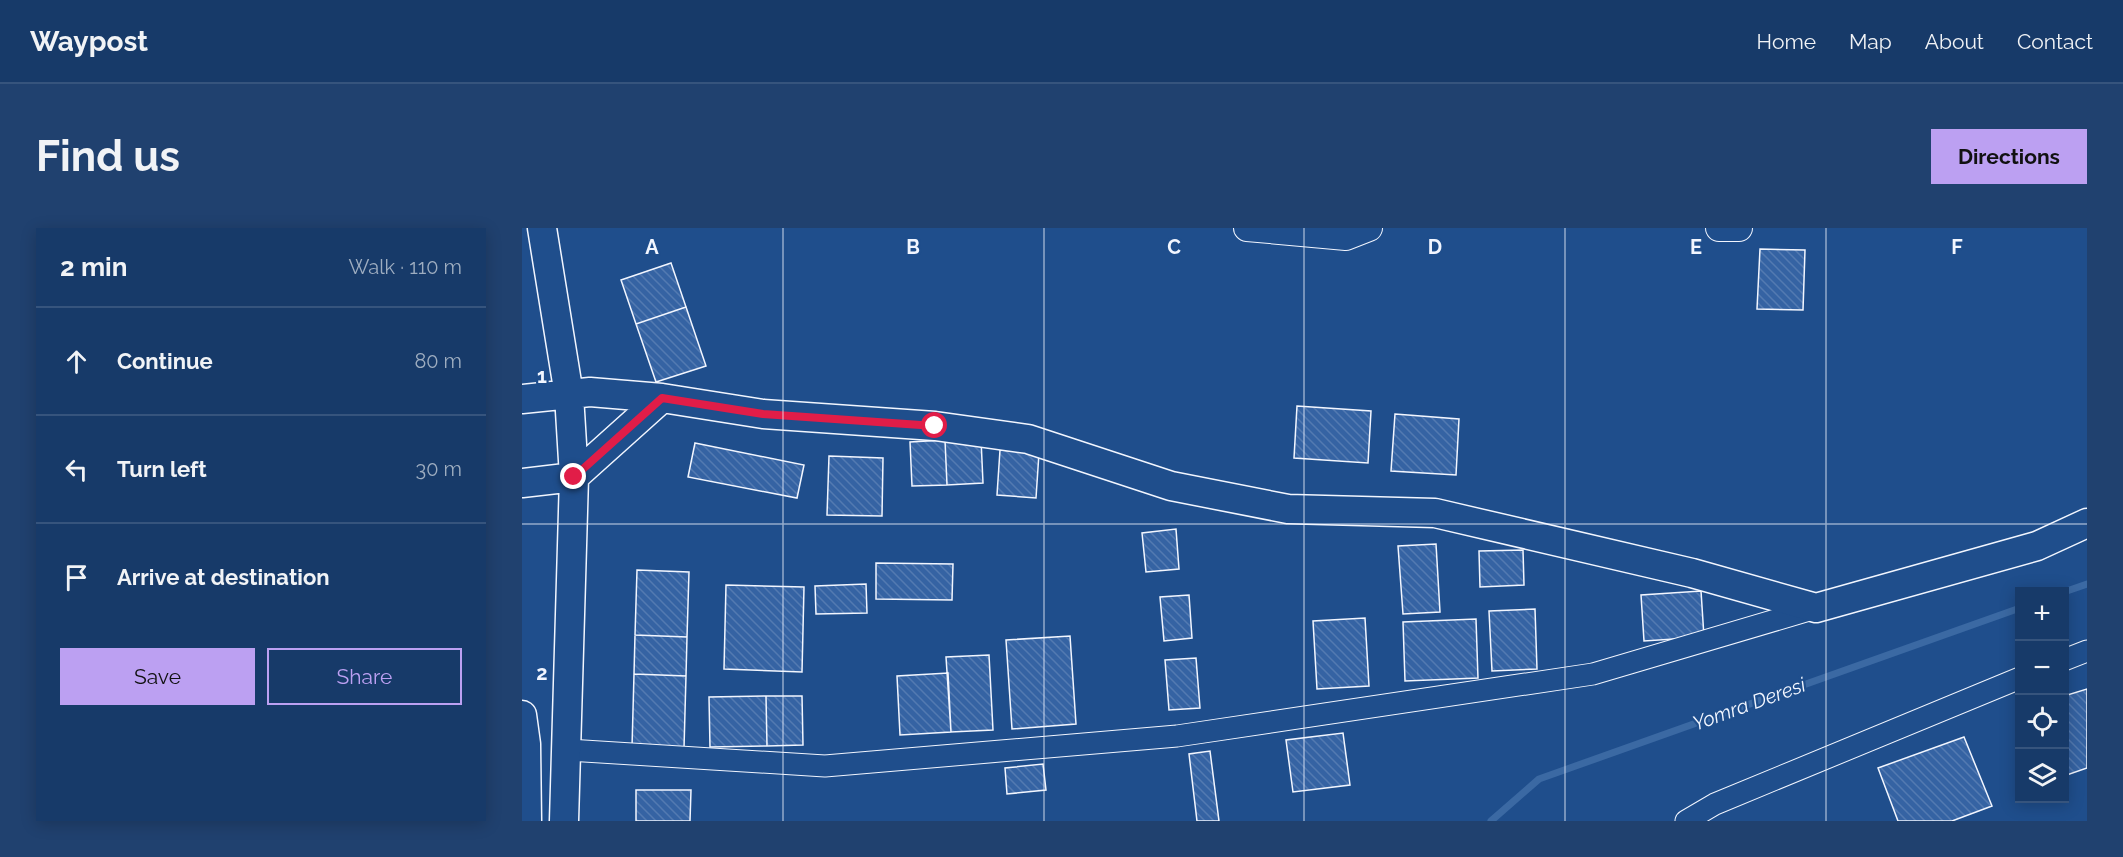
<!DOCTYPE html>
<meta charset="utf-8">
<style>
:root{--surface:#173a69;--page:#20416f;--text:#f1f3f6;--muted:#9eadc0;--line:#36547d;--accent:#bca0f2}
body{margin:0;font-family:Raleway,sans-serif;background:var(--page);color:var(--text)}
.controls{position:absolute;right:18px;bottom:18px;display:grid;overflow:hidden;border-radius:0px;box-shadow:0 3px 15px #0003}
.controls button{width:54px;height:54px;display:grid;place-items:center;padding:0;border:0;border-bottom:2px solid var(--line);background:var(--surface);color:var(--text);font:30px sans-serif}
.stop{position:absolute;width:18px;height:18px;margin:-14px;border:4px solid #e11d48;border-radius:50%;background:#fff}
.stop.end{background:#e11d48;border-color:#fff;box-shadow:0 2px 6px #0008}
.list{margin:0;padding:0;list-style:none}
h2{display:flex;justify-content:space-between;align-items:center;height:78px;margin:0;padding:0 24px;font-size:26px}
h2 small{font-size:20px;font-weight:400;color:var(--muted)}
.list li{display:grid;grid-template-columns:39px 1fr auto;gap:18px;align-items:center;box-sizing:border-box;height:108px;padding:0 24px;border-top:2px solid var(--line)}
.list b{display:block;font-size:22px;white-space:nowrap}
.list em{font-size:20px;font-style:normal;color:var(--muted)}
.actions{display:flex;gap:12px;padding:18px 24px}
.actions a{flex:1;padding:14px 0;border:2px solid var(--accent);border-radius:0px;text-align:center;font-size:21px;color:var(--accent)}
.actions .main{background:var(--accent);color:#111}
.icon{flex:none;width:33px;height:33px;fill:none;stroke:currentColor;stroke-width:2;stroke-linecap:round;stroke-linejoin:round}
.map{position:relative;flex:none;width:1565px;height:593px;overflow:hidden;border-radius:0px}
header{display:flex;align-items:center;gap:36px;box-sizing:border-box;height:84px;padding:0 30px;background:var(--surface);border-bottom:2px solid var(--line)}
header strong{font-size:28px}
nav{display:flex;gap:33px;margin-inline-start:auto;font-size:21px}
.intro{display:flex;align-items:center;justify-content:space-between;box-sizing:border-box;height:144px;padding:0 36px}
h1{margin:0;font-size:42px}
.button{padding:15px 27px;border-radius:0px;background:var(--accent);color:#111;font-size:21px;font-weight:700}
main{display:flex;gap:36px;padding:0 36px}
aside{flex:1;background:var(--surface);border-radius:0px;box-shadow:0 3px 15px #0003}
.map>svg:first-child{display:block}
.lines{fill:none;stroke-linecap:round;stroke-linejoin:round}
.stream{stroke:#3b69a3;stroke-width:7}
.building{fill:url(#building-back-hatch);stroke:#f2f6ff;stroke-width:1.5}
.minor-casing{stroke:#f2f6ff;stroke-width:23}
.tertiary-casing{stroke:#f2f6ff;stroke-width:28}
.secondary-casing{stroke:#f2f6ff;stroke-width:31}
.minor{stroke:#1f4e8c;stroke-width:21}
.tertiary{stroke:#1f4e8c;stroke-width:26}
.secondary{stroke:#1f4e8c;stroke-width:28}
.route{stroke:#e11d48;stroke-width:8}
.grid{fill:none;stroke:#f2f6ff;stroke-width:1.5;stroke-opacity:0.55}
.labels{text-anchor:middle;stroke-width:4.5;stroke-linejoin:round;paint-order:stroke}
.water-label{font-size:20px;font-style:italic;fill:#f2f6ff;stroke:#1f4e8c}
.grid-label{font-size:20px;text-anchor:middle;font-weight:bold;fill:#f2f6ff;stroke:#1f4e8c;stroke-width:4.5;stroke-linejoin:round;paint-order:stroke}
</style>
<header>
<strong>Waypost</strong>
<nav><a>Home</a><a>Map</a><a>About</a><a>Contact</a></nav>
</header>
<div class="intro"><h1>Find us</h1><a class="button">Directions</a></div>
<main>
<aside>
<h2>2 min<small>Walk · 110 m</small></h2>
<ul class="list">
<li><svg class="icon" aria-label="ahead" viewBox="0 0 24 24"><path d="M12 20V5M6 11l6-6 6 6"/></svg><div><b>Continue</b></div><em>80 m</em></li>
<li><svg class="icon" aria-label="left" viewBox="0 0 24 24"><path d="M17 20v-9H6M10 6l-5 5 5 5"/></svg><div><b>Turn left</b></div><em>30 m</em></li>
<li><svg class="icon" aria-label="arrive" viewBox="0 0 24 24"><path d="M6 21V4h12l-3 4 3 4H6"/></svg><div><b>Arrive at destination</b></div></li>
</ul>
<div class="actions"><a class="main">Save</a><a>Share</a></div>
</aside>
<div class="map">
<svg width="1565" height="593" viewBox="0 0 1565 593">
<defs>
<pattern id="building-back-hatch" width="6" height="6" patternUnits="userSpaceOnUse" patternTransform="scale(1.5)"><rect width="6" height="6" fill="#3563a3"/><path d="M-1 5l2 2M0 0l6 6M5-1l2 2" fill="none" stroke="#537ab1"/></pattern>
</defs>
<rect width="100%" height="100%" fill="#1f4e8c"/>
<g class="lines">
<path class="stream" d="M1542,364L1565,356
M969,593L1017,551L1498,380"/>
</g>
<path class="building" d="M1238,21L1283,22L1281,82L1235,81Z
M149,35L164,79L114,96L99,52Z
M164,79L184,138L134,154L114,96Z
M775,178L849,183L846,235L772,230Z
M873,186L937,191L934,247L869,243Z
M459,211L461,255L425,257L423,212Z
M423,212L425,257L390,258L388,214Z
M173,215L282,237L275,270L166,249Z
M478,222L517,225L514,270L475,267Z
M307,228L361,230L360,288L305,287Z
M654,301L657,341L624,344L620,305Z
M914,316L918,384L881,386L876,318Z
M1001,322L1002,357L958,359L957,323Z
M354,335L431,336L430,372L354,371Z
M115,342L167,344L165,409L113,407Z
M344,356L345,385L294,386L293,358Z
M204,357L282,359L280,444L202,441Z
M1179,363L1182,409L1122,413L1119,367Z
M667,367L670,410L642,413L638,369Z
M1013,381L1015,441L970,443L967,383Z
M843,390L847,458L795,461L791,393Z
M954,391L956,450L883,453L881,394Z
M113,407L165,409L164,448L112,446Z
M548,408L554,496L490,501L484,412Z
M467,427L471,502L429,504L424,429Z
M674,430L678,480L647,482L643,432Z
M426,445L429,504L378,507L375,448Z
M112,446L164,448L162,520L110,519Z
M1565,461V540L1542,548V468Z
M244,468H280L281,517L245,518Z
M244,468L245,518L188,519L187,469Z
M821,505L828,557L771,564L764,512Z
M1442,509L1470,578L1430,593H1376L1356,540Z
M688,523L697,593H675L667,526Z
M521,536L524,562L485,566L483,540Z
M114,562H169L168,593H114Z"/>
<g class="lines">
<defs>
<path id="minor" d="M1542,432L1565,423
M46,522L303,538L655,508L1071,446L1294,380
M1164,593L1193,576L1498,450"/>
<path id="tertiary" d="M725,0L824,9L847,0
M1197,0H1217"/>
<path id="secondary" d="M20,0L47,167L52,249L42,593
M0,171L68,164L140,170L241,186L413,198L506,211L649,258L766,281L913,285L1170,345L1294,380L1515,318L1565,295
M0,255L52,249L140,170
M0,487L4,516L5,593"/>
</defs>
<use href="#minor" class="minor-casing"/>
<use href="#tertiary" class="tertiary-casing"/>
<use href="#secondary" class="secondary-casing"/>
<use href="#minor" class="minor"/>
<use href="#tertiary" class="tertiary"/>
<use href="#secondary" class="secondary"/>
</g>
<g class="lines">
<path class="route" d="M52,249L140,170L241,186L413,198"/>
</g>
<path class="grid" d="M261,0V593M522,0V593M782,0V593M1043,0V593M1304,0V593M0,296H1565"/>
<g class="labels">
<g class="water-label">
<text transform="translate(1227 476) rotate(-20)" y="7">Yomra Deresi</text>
</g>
</g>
<g class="grid-label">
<text x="130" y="26">A</text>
<text x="391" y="26">B</text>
<text x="652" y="26">C</text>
<text x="913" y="26">D</text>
<text x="1174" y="26">E</text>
<text x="1435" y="26">F</text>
<text x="20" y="155">1</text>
<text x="20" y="452">2</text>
</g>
</svg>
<div class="controls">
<button>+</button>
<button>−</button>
<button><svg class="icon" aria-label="locate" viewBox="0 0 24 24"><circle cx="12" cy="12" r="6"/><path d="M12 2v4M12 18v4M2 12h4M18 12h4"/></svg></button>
<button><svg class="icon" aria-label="layers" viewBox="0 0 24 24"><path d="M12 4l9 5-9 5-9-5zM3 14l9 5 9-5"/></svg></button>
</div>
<div class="stop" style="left:413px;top:198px"></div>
<div class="stop end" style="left:52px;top:249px"></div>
</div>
</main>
